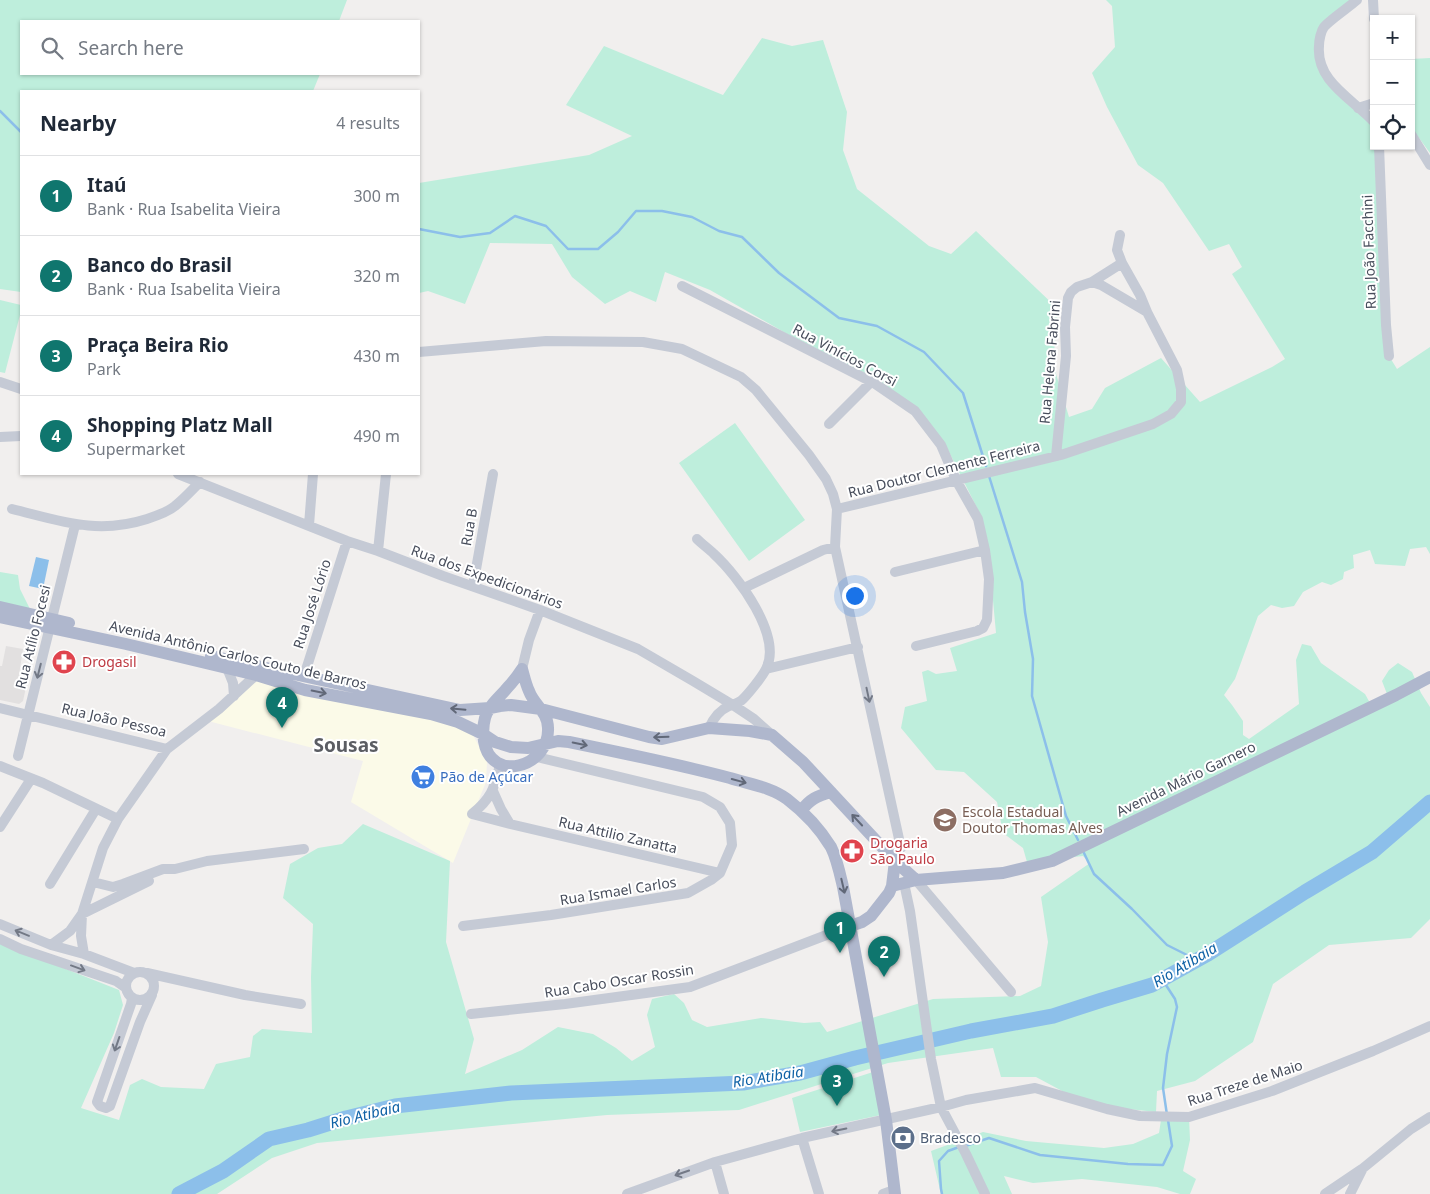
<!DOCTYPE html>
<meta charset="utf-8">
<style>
:root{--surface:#fff;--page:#f6f6f7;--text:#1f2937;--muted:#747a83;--line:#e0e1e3;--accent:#0f766e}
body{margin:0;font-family:"Noto Sans",sans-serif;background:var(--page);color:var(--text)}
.controls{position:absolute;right:15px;top:15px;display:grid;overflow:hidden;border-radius:0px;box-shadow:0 1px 4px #0004}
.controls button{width:45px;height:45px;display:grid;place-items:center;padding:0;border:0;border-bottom:1px solid var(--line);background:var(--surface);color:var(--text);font:25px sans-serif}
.you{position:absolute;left:854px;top:595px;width:18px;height:18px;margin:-12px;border:4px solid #fff;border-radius:50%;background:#1a73e8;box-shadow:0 0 0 8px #1a73e833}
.badge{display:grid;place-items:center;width:32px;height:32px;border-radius:50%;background:var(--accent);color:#fff;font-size:16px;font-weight:700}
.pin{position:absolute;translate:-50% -41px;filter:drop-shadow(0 1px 2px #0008)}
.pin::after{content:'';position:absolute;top:26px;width:18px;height:15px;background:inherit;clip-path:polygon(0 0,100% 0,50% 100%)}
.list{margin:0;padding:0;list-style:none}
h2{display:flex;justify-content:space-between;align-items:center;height:65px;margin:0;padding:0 20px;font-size:21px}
h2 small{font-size:16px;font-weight:400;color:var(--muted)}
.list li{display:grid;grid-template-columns:32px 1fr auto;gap:15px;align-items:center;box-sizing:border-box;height:80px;padding:0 20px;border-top:1px solid var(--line)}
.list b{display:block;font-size:19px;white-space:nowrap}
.list p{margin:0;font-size:16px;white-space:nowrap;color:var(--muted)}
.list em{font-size:16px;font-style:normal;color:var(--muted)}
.icon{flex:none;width:28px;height:28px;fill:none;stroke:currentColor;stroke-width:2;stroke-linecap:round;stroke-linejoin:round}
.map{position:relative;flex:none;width:1430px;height:1194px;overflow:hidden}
.search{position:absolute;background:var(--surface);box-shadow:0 1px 4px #0004;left:20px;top:20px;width:400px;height:55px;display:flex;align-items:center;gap:12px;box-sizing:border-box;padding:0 18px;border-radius:0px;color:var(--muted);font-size:19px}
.panel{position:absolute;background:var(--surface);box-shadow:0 1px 4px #0004;left:20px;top:90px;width:400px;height:385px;border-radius:0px}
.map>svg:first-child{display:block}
.commercial{fill:#fbfae8}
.education{fill:#e2e0e0}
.green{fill:#beeedc}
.water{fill:#8cbfea}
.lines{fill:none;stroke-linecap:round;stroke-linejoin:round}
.stream{stroke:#8cbfea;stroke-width:2.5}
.river{stroke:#8cbfea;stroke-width:15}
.minor{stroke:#c5cad5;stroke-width:10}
.major{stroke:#afb7cd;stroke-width:12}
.oneway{stroke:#737986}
.oneway2{stroke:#616878}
.labels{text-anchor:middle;stroke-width:4;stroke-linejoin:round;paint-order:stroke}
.street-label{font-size:14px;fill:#474d5b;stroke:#fff}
.health-label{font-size:14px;fill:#be3a42;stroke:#fff;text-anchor:start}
.shop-label{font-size:14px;fill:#366cbe;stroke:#fff;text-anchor:start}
.education-label{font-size:14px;fill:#785e54;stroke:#fff;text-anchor:start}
.service-label{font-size:14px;fill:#4e5e75;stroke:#fff;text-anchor:start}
.water-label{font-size:15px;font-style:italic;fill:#1062a6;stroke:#fff}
.district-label{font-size:19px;font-weight:bold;fill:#5b5d63;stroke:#fff}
</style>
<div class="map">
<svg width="1430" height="1194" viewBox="0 0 1430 1194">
<rect width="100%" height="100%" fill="#f1efee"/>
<path class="commercial" d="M257,678L414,713L472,733L487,762L486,782L453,863L351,802L363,761L208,721Z"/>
<path class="education" d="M6,646L23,649L19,675L28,678L23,701L19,704L0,700V666H2Z"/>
<path class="green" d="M0,0H347L339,21H21V74H320L313,91H21V292L0,289Z
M1106,0H1355L1323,28L1318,56L1336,88L1374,122V146H1379L1389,356L1397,369L1430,347V554L1426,547L1410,549L1405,566L1375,564L1370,550L1353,555L1354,568L1344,572L1343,579L1331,585L1322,582L1303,592L1294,606L1282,608L1271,605L1258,616L1235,679L1224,695L1232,705L1243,721V735L1249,739L1299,704L1296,660L1302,644L1311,646L1321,663L1365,694L1370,703L1387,694L1382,681L1389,670L1398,663L1412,672L1421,693L1430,707V919L1411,938L1329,945L1273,984L1253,1042L1195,1081L1157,1091L1156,1112L1110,1107L1064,1092L1036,1077H1001L993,1048L888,1063L739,1110L607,1115L317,1143L272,1158L217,1194H0V943L119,990L123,1005L114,1033L81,1108L119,1120L130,1085L142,1079L161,1087L204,1089L216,1064L250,1057L253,1036L262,1029L312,1033L311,977L313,924L283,898L290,864L318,848L342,844L363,824L450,861L446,942L474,1039L465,1074L522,1050L558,1027L593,1034L616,1048L632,1061L655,1047L647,1015L652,999L674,994L684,1003L692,1020L707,1027L761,1018L804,1023L820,1022L827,1032L933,999L1020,996L1041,986L1048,942L1041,897L1090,863L1083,856L1027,862L1023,848L1003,833L997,802L964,772L936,770L901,728L905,707L927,701L922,672L928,670L936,674L957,671L950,648L996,633L989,557L982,518L945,444L919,411L879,380L789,335L710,290L665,272L656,302L630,291L605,304L572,277L552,244L490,243L465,304L428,291L419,293V183L589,155L632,136L566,105L604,46L723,95L762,38L792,46L823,40L847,112L843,150L857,189L929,246L951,254L976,231L1058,309L1053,364L1069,417L1092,409L1105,388L1161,358L1200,402L1272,367L1285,359L1232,274L1242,267L1229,244L1209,251L1163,183L1138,165L1107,107L1092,73L1115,47L1112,6Z
M1430,58V153L1411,127V59Z
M0,300L21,305V311L5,373L0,372Z
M735,423L805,520L749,561L679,463Z
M0,572L18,575L20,589L31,611L0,604Z
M873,1072L881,1115L800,1132L792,1098Z
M1189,1117L1190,1140L1183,1171L1196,1179L1190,1194H1180L1157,1187L1082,1179L1033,1183L1004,1176L1012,1194H941L931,1151L983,1132L1026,1141L1104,1148L1133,1144L1159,1133L1161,1120Z"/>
<path class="water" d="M36,557L49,560L43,589L29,586Z"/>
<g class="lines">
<path class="stream" d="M0,111L21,132
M419,229L460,237L490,233L515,216L546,226L568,249H598L618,232L636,211H662L692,217L719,231L742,237L779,273L839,318L877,326L924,352L963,393L986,466
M989,476L1022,582L1025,612L1033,659L1032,696L1066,816L1078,840
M1084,853L1094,874L1132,909L1167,945L1197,960
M1162,979L1175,999L1177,1007L1167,1054L1163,1088L1167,1115
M965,1146L989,1138L1040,1155L1128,1164L1163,1165L1172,1146L1168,1120
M942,1194L941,1189L939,1161L948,1151L959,1147"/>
<path class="river" d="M179,1194L223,1171L269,1139L308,1130L346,1118L395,1106L511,1093L743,1083L800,1073L855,1058L971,1031L1053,1016L1102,1000L1152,985L1208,954L1305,892L1372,852L1430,802"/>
<path class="minor" d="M1357,0C1349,7 1331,19 1324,27C1321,31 1319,40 1319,46C1316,82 1353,99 1374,122
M1373,0L1374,19
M1358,108L1374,103
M1411,134L1430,165
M1379,146L1386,325L1389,356
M1120,235L1117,250L1122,263
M1092,282L1122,263L1140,295L1147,312
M682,286L874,383L915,411L941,445L956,480L978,519L985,550L989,579L987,620L983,628L977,631L916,646
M419,352L546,341L643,342L682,349L741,377L756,390L809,455L826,479L833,494L837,509L835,547L901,848L888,854
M0,382L21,389
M829,424L871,382
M0,437L21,436
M178,474L347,541L378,551L443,576L540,610L638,649L693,681L733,705L754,719L772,735
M12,509C61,521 97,535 147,519C156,516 168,512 175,506C184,499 192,490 200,482
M837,509L1061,455L1153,424L1171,414L1181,402V389L1177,370L1147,312L1101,285L1092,282L1077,287L1071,292L1068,298L1065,327L1066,356L1056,456
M309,525L313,474
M697,539C702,544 709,549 714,554C738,576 783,636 766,669C762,677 749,693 743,699C739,703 734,704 729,706C720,710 713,719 709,728
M378,551L386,474
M895,572L985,550
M473,586L493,474
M744,588L823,550L835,547
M227,668L233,683L234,696
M522,669L529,640L540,610
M766,669L858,647
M304,676L347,541
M0,708L167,749
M18,756L75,525
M0,766L43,783L118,819
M493,791L501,809L510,824
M472,814L510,824L720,873
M472,814C492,798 494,788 500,765
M0,827L31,779
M916,880L1011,992
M93,882L113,887L123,884L163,869H175L207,861L304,849
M904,883L910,911L931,1059L941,1107L966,1154L985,1194
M50,884L96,809
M0,924L51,945L84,954L134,973
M463,926L551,915L688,893L711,880L720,873L732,845L730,823L720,807L703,797L537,757
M0,939L21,949L116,981L126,988
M51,945L70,931L82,914L149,881
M84,954L81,936L82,914L103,848L118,819L167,749L219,709L256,675
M126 986a14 14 0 1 1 28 0a14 14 0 1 1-28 0Z
M147,973L245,995L301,1004
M132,998L131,1004L97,1102L100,1106L106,1108L110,1106L140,1022L152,995
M471,1014L565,1004L690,987L850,926
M802,1138L819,1194
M715,1162L724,1194
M627,1194L715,1162L802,1138L941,1107L966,1100L1035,1088L1107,1109L1140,1116L1189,1117L1272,1091L1373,1051L1430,1026
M883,1194L894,1190
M1325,1194L1362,1169L1411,1129L1430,1117
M1350,1194L1362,1170"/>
<path class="major" d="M0,607L69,623
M0,617L126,644L256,675L305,690L431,714L458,722L483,734L495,742L511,747L528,748L558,741L569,742C623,753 677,764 730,778C749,784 771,787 787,799C804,812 820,829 831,847C837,859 840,874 843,887L886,1120L895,1194
M211,656L460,710L490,708L500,706L511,705L541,709L649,737L662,739L709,728L750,731L772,735L803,762L895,861L916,880
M522,669C524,676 526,685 529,691C534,705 548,712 548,728C550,767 491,784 484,741C483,734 483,725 485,718C488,706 500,697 508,687C513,682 518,675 522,669Z
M801,811C810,799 817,796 831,792
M892,886L916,880L1003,873L1052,861L1396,695L1430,677
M850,926L862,922L871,916L889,893L892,886L895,861"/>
</g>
<defs><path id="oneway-shaft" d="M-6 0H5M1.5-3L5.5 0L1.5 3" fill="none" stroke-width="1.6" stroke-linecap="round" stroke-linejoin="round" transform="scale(1.25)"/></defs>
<g class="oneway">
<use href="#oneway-shaft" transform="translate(39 671) rotate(104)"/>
<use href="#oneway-shaft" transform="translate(868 695) rotate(78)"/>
<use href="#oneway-shaft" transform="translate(22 933) rotate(-158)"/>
<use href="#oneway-shaft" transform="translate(78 968) rotate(20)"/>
<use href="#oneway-shaft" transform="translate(117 1044) rotate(109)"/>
<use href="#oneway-shaft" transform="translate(839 1130) rotate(168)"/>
<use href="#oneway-shaft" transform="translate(682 1173) rotate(161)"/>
</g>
<g class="oneway2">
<use href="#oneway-shaft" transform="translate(319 692) rotate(11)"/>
<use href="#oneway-shaft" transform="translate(458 709) rotate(-175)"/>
<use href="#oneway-shaft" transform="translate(661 737) rotate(178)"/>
<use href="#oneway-shaft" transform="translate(580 744) rotate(12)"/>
<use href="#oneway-shaft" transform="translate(739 781) rotate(15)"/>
<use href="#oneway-shaft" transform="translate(857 820) rotate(-133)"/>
<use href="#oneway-shaft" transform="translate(843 886) rotate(77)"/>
</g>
<defs>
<symbol id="pharmacy-disc" viewBox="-11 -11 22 22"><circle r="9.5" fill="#e0444e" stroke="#fff"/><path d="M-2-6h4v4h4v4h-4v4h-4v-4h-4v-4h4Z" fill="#fff"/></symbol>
<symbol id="supermarket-disc" viewBox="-11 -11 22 22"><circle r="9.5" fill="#3f7fe0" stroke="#fff"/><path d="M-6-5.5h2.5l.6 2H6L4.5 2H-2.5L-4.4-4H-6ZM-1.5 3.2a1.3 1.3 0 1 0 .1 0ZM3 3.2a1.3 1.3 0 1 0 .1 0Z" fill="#fff"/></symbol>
<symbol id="school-disc" viewBox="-11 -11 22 22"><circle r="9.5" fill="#8d6e63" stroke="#fff"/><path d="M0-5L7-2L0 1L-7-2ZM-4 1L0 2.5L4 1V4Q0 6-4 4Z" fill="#fff"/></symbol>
<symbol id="bank-disc" viewBox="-11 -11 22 22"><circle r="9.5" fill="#5c6f8a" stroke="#fff"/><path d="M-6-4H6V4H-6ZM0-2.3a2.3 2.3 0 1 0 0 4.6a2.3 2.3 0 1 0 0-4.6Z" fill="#fff"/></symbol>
</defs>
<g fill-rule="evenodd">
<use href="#pharmacy-disc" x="50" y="648" width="28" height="28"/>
<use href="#supermarket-disc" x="409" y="763" width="28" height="28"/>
<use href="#school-disc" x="931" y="806" width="28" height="28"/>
<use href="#pharmacy-disc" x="838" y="837" width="28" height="28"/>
<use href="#bank-disc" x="889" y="1124" width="28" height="28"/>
</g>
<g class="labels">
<g class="street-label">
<text transform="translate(1369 252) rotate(-92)" y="5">Rua João Facchini</text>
<text transform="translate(845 355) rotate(28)" y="5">Rua Vinícios Corsi</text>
<text transform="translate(1050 362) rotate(-85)" y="5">Rua Helena Fabrini</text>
<text transform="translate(944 469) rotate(-14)" y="5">Rua Doutor Clemente Ferreira</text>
<text transform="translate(469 527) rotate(-80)" y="5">Rua B</text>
<text transform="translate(487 577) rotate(20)" y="5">Rua dos Expedicionários</text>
<text transform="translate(312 604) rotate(-72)" y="5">Rua José Lório</text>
<text transform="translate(33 637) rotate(-76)" y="5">Rua Atílio Focesi</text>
<text transform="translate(238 655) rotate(13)" y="5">Avenida Antônio Carlos Couto de Barros</text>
<text transform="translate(114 720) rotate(13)" y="5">Rua João Pessoa</text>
<text transform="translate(1186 779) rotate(-26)" y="5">Avenida Mário Garnero</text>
<text transform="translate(618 835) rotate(13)" y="5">Rua Attilio Zanatta</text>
<text transform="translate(618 891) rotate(-9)" y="5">Rua Ismael Carlos</text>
<text transform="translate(619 981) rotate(-9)" y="5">Rua Cabo Oscar Rossin</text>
<text transform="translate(1245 1083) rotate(-18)" y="5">Rua Treze de Maio</text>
</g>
<g class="health-label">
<text x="82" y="667">Drogasil</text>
<text x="870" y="848">Drogaria<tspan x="870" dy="16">São Paulo</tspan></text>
</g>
<g class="shop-label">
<text x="440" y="782">Pão de Açúcar</text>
</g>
<g class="education-label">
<text x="962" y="817">Escola Estadual<tspan x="962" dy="16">Doutor Thomas Alves</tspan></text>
</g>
<g class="service-label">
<text x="920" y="1143">Bradesco</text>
</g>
<g class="water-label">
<text transform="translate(1185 965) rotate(-31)" y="5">Rio Atibaia</text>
<text transform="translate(768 1077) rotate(-9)" y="5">Rio Atibaia</text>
<text transform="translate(365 1115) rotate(-14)" y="5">Rio Atibaia</text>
</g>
<g class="district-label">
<text x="346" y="752">Sousas</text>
</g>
</g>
</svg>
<div class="controls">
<button>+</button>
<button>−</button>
<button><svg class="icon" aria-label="locate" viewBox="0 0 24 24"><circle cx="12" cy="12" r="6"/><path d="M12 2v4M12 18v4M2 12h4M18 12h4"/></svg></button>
</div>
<div class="you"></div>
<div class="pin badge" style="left:840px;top:953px">1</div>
<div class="pin badge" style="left:884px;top:977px">2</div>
<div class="pin badge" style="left:837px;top:1106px">3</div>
<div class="pin badge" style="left:282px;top:728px">4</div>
<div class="search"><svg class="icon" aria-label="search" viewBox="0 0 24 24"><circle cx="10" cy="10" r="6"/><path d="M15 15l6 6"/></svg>Search here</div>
<section class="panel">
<h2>Nearby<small>4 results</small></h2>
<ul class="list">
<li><span class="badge">1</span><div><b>Itaú</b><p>Bank · Rua Isabelita Vieira</p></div><em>300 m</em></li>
<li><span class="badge">2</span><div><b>Banco do Brasil</b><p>Bank · Rua Isabelita Vieira</p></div><em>320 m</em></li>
<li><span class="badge">3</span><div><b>Praça Beira Rio</b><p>Park</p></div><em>430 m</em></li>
<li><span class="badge">4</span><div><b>Shopping Platz Mall</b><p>Supermarket</p></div><em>490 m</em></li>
</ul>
</section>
</div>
